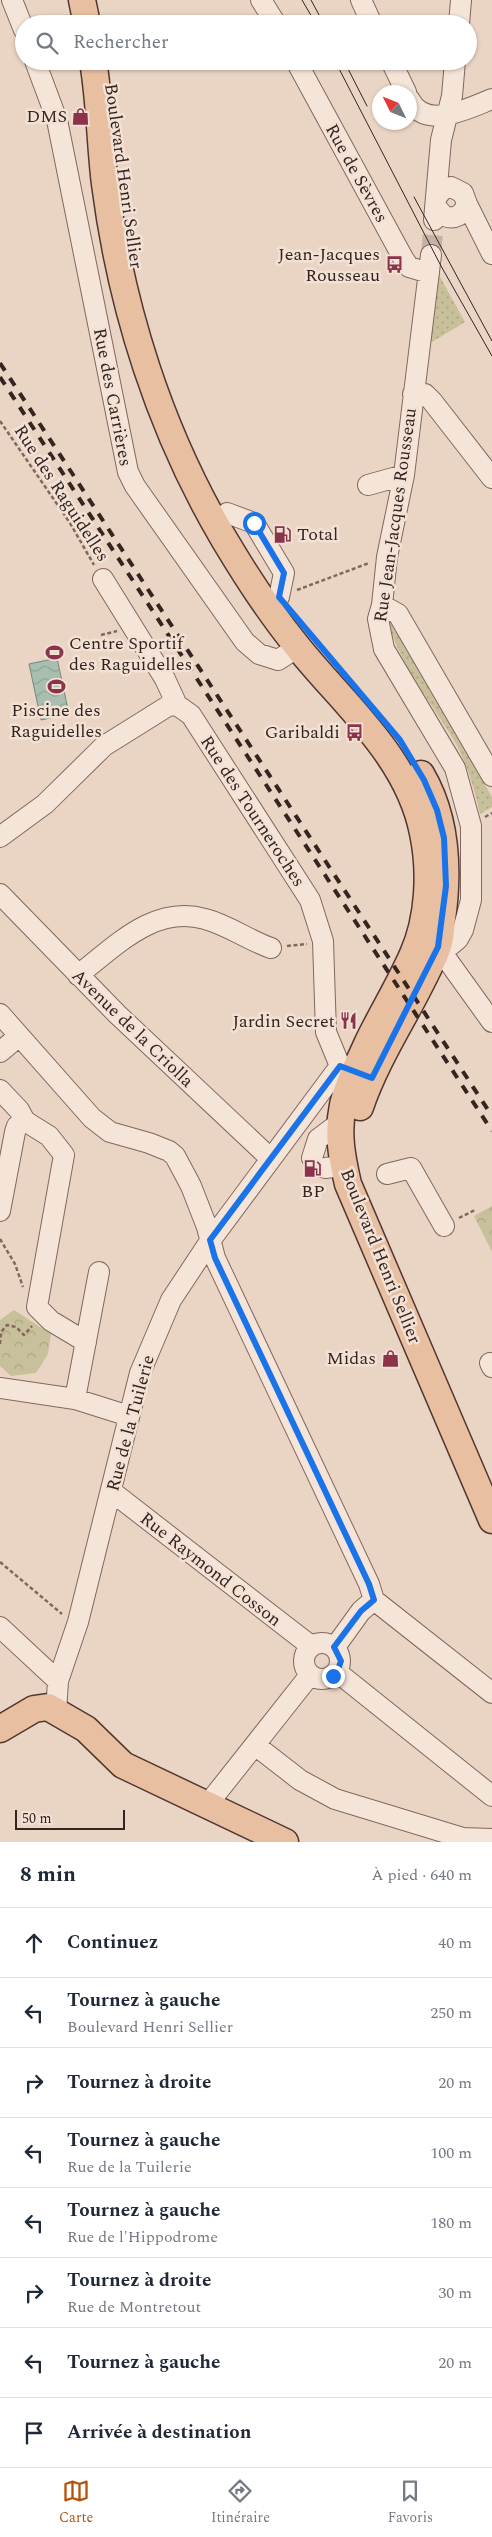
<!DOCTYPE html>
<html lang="fr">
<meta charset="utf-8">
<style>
:root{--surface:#fff;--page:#f6f6f7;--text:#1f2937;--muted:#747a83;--line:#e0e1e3;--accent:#b45309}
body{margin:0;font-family:Spectral,serif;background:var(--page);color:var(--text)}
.compass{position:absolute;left:372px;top:85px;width:45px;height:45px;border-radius:50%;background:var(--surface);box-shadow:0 1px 4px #0004;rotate:313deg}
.scale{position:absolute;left:15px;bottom:12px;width:110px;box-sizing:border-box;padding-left:5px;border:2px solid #35241f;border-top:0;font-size:14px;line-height:18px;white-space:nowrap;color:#35241f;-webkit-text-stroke:4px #f2e1d4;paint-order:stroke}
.stop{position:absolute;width:15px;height:15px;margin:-11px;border:4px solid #1a73e8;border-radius:50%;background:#fff}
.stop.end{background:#1a73e8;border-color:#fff;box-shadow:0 1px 5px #0008}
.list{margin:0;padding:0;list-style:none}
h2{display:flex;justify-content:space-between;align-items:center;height:65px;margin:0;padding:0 20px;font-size:21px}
h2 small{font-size:16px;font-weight:400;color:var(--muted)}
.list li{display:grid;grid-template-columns:32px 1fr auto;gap:15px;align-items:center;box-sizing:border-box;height:70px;padding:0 20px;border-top:1px solid var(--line)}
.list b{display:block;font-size:19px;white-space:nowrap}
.list p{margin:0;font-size:16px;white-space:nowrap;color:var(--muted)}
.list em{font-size:16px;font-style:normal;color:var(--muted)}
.icon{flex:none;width:28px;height:28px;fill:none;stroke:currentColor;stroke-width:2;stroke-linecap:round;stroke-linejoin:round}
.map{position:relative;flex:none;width:492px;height:1842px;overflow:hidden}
.search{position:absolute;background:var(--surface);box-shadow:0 1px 4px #0004;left:15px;right:15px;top:15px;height:55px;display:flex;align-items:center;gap:12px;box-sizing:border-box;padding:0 18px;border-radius:28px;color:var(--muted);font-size:19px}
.sheet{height:625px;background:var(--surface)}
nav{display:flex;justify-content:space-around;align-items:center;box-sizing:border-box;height:70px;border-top:1px solid var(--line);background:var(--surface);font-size:14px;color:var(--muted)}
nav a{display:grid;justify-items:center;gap:2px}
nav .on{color:var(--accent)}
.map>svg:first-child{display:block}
.grass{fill:url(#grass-dots)}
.forest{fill:url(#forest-crowns)}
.water{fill:url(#water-waves);stroke:#6e8b7c}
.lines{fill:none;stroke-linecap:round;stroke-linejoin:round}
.minor-tunnel{stroke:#c6b2a4;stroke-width:20;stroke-dasharray:20 10;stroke-linecap:butt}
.minor-casing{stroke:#83675d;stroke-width:22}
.major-casing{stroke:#513731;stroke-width:29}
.path{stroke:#83675d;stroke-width:2.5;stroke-dasharray:4 2.5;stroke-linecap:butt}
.minor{stroke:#f5e4d8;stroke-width:20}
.major{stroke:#e9bfa1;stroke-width:26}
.tram{stroke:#35241f;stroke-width:1}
.rail{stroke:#35241f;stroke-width:4;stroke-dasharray:9 9;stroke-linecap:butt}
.route{stroke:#1a73e8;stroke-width:6}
.labels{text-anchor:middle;stroke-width:5;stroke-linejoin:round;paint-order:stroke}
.poi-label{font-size:18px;fill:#35241f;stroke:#f2e1d4;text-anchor:end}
.street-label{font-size:18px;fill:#35241f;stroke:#f2e1d4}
</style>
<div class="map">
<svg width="492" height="1842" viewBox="0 0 492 1842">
<defs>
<pattern id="grass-dots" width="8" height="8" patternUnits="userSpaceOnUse" patternTransform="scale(1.25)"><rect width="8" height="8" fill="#c7c09a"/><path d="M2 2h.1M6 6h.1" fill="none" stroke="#aca584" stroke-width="1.8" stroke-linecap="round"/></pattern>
<pattern id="forest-crowns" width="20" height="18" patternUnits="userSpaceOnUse" patternTransform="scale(1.25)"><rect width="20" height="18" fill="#c7c09a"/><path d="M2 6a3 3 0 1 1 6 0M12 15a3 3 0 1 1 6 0" fill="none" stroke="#aca584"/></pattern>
<pattern id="water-waves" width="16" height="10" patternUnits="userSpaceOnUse" patternTransform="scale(1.25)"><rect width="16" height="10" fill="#a7beb0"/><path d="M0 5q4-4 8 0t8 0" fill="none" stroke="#90a397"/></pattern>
</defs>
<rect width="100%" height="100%" fill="#ead5c5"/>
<path class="grass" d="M439,275L465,322L432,342L430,340Z
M390,621L492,797V807L480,814C475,791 468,767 457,745C443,720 387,645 390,621Z"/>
<path class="forest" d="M492,1206V1252L474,1216Z
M14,1310L51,1334L48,1354L36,1373L11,1376L0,1366V1320Z"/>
<path class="water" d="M57,658L69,714L41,720L29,664Z"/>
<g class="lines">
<path class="minor-tunnel" d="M431,255L434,220"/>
<defs>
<path id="minor" d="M12,0L24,30
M261,0L276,24
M361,0L372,24
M459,24L461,0
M35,61L57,120L128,472L135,486L245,642L259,654L278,660L298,647
M296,61L403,258L409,267L429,273
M391,61L406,92
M410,100C425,131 469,108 492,99
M437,197L442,190L451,187L463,193L467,204L492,254
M436,207L444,216C455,220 463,215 467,204
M434,220L441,140L452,96L455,61
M431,255L404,475L387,557L382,605L378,619L384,649L455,768L471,826V900L463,930L458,939L451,945L438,947
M413,394H425L432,401L492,478
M368,485L404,475
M227,513L254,523L284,573L279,597
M103,579L165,679L177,705L191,715L310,900L323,941L326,1032L340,1066
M382,605L398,614L492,776
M0,837L45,804L104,746L168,706L177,705
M0,894L117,1014L270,1158
M427,944L438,947L492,1022
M78,975C115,947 154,904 205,919C228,925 248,940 271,948
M0,1014L92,1118L110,1132L149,1143L169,1151L175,1156L191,1186L207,1227L215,1258L369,1584L374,1600L492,1693
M0,1052L19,1036
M0,1090L19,1110L25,1121
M25,1121L49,1136L64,1155L37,1307L51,1321L86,1342
M312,1158L318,1139L342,1121
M325,1168L344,1166
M387,1174L411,1168L444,1226
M0,1211L15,1132L17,1126L25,1121
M490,1363L492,1367
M0,1388L75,1399L129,1416
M75,1399L99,1272
M111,1491L311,1646
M0,1627L58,1681
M304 1661a18 18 0 1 1 36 0a18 18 0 1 1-36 0Z
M335,1647L361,1611L374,1600
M337,1672L492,1796
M56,1712L58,1681L78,1622L140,1373L171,1300L210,1241L340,1066
M255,1745L300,1780L335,1799L463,1838L492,1839
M208,1804L310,1675"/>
<path id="major" d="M82,0L87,24
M93,61C100,102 100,143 105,184C121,308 160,431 224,539C246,576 270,613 297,646C343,704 408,756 423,833C431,871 429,918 413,954C400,984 382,1013 368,1042C359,1062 348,1083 343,1105C337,1133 342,1158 348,1184L492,1520
M360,1107C379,1051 415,1003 437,949C441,940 441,928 442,919C449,869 447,818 421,774
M0,1729L34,1709L48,1707L86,1729L123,1765L285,1842"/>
</defs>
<use href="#minor" class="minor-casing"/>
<use href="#major" class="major-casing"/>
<path class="path" d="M0,421L70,523L94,565
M297,590L369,563
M101,635L117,631
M485,817L492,813
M287,946L307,944
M459,1218L475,1210
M0,1239L15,1264L23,1287
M0,1344L1,1332L7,1325L16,1327L24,1335L32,1326
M0,1562L62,1614"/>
<use href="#minor" class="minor"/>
<use href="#major" class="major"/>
<path class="tram" d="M302,0L316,24
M311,0L324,24
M335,61L441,266L492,356
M344,61L367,106
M414,197L492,341"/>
<path class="rail" d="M0,363L492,1116
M0,377L492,1131"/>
</g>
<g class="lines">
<path class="route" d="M254,523L284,573L279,597L400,740L424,780L437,810L444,838L446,886L438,947L372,1078L340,1066L210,1240L215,1258L369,1584L374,1600L361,1611L334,1647L341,1661L337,1672L333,1676"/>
</g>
<defs>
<symbol id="shop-bare" viewBox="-9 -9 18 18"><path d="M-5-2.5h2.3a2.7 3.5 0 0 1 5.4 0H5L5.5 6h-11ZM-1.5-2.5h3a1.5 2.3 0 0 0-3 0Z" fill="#8c334c" stroke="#f2e1d4" stroke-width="2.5" paint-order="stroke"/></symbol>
<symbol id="bus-bare" viewBox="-9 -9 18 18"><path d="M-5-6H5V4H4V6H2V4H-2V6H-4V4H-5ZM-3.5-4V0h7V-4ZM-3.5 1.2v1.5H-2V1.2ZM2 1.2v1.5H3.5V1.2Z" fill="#8c334c" stroke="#f2e1d4" stroke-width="2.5" paint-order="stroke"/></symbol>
<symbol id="fuel-bare" viewBox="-9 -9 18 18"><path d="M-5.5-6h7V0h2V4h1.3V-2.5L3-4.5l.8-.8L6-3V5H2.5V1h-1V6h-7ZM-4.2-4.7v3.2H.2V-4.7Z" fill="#8c334c" stroke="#f2e1d4" stroke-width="2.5" paint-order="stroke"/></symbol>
<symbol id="stadium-bare" viewBox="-9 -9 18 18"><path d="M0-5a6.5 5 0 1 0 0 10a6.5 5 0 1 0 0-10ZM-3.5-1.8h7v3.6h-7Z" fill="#8c334c" stroke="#f2e1d4" stroke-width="2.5" paint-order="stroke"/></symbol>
<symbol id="restaurant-bare" viewBox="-9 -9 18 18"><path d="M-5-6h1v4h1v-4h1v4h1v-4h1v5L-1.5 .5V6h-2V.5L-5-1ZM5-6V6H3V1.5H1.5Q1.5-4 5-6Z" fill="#8c334c" stroke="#f2e1d4" stroke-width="2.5" paint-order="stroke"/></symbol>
</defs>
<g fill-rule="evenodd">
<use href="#shop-bare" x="68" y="104" width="25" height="25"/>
<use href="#bus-bare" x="382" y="252" width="25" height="25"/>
<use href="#fuel-bare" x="270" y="522" width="25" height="25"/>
<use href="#stadium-bare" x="42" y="640" width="25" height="25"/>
<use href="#stadium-bare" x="44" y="674" width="25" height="25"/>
<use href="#bus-bare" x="342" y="720" width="25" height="25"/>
<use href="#restaurant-bare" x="336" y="1008" width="25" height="25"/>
<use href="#fuel-bare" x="300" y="1156" width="25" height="25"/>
<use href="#shop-bare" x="378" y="1346" width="25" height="25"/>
</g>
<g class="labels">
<g class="poi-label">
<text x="67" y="122">DMS</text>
<text x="380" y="260">Jean-Jacques<tspan x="380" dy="21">Rousseau</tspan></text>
<text x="297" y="540" text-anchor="start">Total</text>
<text x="69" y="649" text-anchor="start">Centre Sportif<tspan x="69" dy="21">des Raguidelles</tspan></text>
<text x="56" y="716" text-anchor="middle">Piscine des<tspan x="56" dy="21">Raguidelles</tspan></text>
<text x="340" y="738">Garibaldi</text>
<text x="335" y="1027">Jardin Secret</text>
<text x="313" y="1197" text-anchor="middle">BP</text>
<text x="376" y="1364">Midas</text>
</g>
<g class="street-label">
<text transform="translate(357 173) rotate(61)" y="6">Rue de Sèvres</text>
<text transform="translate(124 176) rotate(82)" y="6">Boulevard Henri Sellier</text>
<text transform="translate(113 397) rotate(79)" y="6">Rue des Carrières</text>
<text transform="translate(62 493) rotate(57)" y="6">Rue des Raguidelles</text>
<text transform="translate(395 515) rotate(-82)" y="6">Rue Jean-Jacques Rousseau</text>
<text transform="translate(253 811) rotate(57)" y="6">Rue des Tourneroches</text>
<text transform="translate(133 1028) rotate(44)" y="6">Avenue de la Criolla</text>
<text transform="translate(381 1256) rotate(68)" y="6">Boulevard Henri Sellier</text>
<text transform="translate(130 1423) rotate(-75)" y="6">Rue de la Tuilerie</text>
<text transform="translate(211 1569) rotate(38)" y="6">Rue Raymond Cosson</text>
</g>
</g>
</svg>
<svg class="compass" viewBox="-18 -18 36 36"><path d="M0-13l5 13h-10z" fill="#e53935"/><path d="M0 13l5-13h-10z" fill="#747a83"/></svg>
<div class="scale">50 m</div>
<div class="stop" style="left:254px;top:523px"></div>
<div class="stop end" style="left:333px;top:1676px"></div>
<div class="search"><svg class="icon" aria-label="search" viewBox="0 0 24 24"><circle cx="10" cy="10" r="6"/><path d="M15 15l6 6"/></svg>Rechercher</div>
</div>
<section class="sheet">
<h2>8 min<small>À pied · 640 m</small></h2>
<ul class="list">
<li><svg class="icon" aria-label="ahead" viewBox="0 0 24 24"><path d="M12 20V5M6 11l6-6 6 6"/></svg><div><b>Continuez</b></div><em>40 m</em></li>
<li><svg class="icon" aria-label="left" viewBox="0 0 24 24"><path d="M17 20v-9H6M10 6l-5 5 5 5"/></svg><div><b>Tournez à gauche</b><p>Boulevard Henri Sellier</p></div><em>250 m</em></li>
<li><svg class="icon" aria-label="right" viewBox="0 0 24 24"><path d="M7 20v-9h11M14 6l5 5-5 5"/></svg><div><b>Tournez à droite</b></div><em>20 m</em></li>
<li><svg class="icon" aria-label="left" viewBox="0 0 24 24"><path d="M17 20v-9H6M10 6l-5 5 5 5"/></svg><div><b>Tournez à gauche</b><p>Rue de la Tuilerie</p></div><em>100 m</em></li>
<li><svg class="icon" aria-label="left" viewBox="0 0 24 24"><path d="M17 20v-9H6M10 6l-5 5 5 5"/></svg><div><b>Tournez à gauche</b><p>Rue de l'Hippodrome</p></div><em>180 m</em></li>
<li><svg class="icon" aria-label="right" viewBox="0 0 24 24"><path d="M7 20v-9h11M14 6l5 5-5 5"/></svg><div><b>Tournez à droite</b><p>Rue de Montretout</p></div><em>30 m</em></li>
<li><svg class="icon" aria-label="left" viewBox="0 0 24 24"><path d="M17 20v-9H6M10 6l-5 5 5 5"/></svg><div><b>Tournez à gauche</b></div><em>20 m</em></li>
<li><svg class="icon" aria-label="arrive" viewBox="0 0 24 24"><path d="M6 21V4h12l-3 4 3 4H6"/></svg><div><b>Arrivée à destination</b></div></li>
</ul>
</section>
<nav>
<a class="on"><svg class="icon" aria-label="map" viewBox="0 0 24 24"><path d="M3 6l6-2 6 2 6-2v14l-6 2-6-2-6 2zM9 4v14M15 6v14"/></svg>Carte</a>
<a><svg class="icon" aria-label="directions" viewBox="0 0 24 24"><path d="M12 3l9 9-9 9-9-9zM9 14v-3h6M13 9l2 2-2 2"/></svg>Itinéraire</a>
<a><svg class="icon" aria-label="saved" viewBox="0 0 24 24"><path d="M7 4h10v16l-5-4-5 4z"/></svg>Favoris</a>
</nav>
